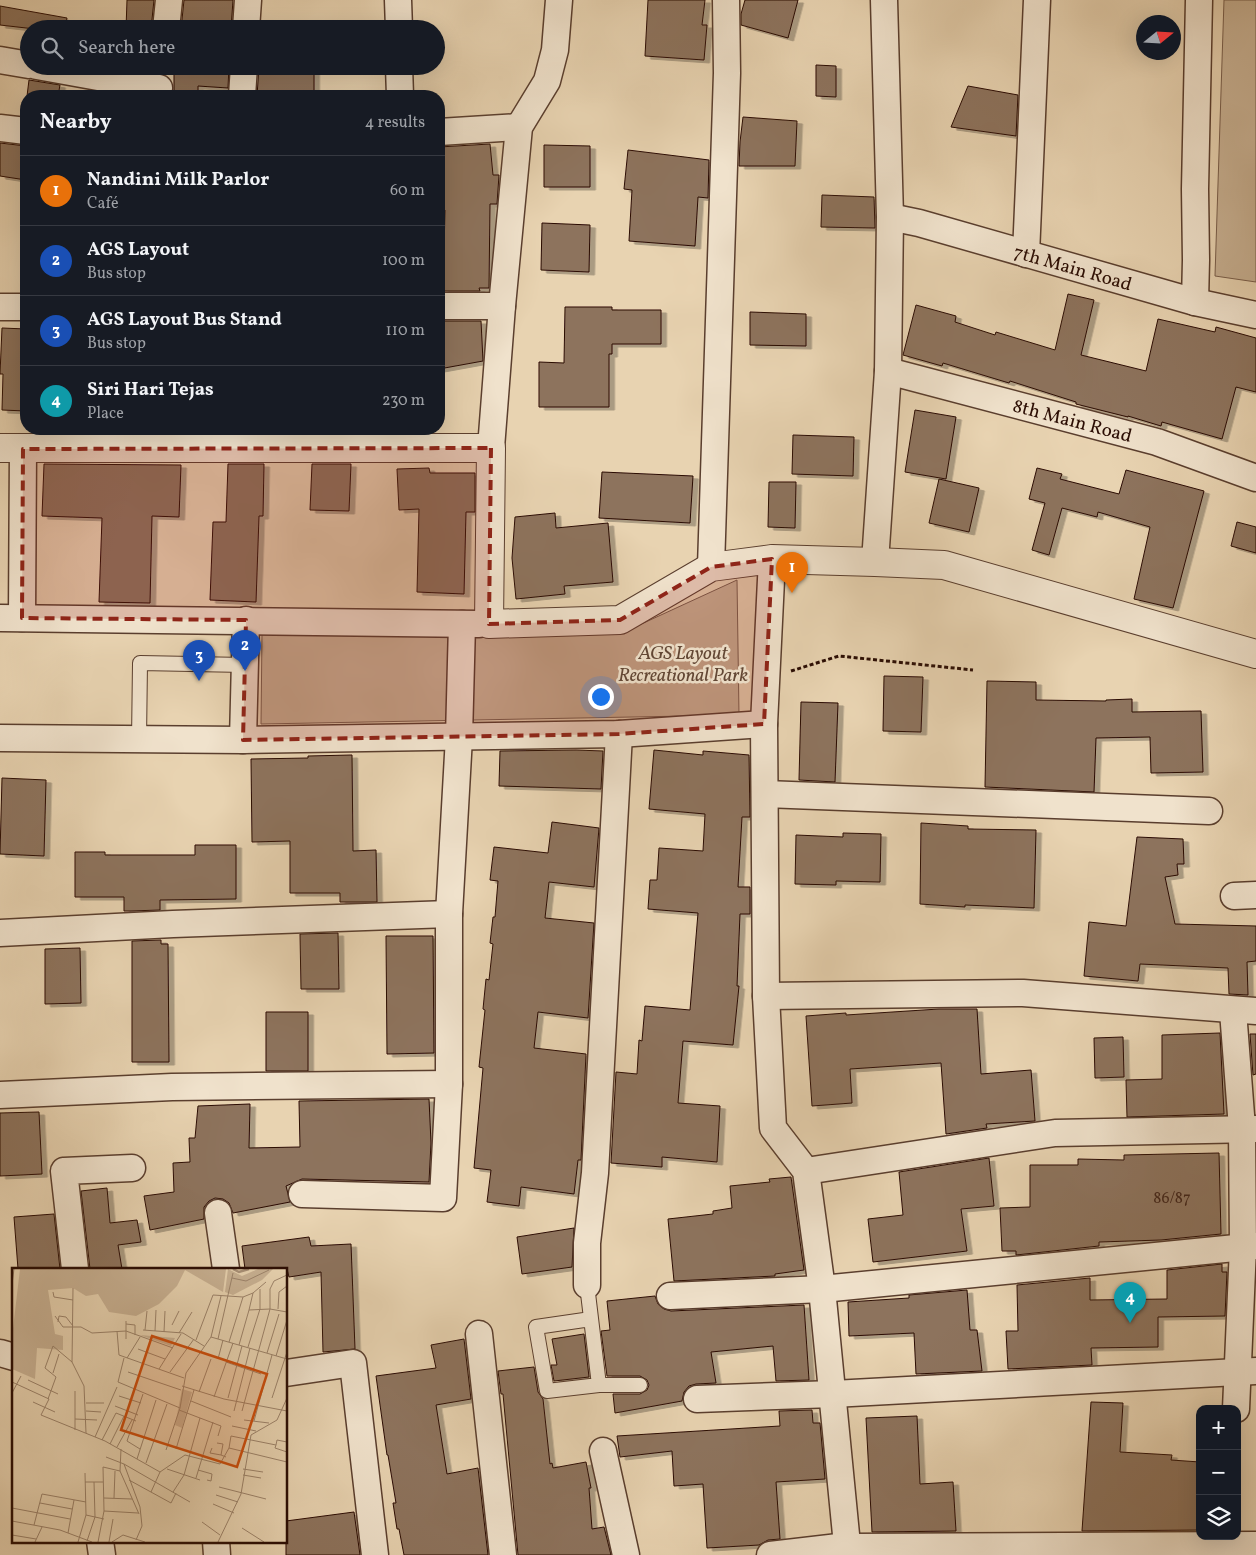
<!DOCTYPE html>
<meta charset="utf-8">
<style>
:root{--surface:#171b24;--page:#242831;--text:#f1f3f6;--muted:#9ea1a6;--line:#363941;--accent:#7c3aed}
body{margin:0;font-family:Vollkorn,serif;background:var(--page);color:var(--text)}
.controls{position:absolute;right:15px;bottom:15px;display:grid;overflow:hidden;border-radius:10px;box-shadow:0 5px 20px #0002}
.controls button{width:45px;height:45px;display:grid;place-items:center;padding:0;border:0;border-bottom:1px solid var(--line);background:var(--surface);color:var(--text);font:25px sans-serif}
.compass{position:absolute;left:1136px;top:15px;width:45px;height:45px;border-radius:50%;background:var(--surface);box-shadow:0 5px 20px #0002;rotate:72deg}
.you{position:absolute;left:600px;top:696px;width:18px;height:18px;margin:-12px;border:4px solid #fff;border-radius:50%;background:#1a73e8;box-shadow:0 0 0 8px #1a73e833}
.badge{display:grid;place-items:center;width:32px;height:32px;border-radius:50%;background:var(--accent);color:#fff;font-size:16px;font-weight:700}
.pin{position:absolute;translate:-50% -41px;filter:drop-shadow(0 1px 2px #0008)}
.pin::after{content:'';position:absolute;top:26px;width:18px;height:15px;background:inherit;clip-path:polygon(0 0,100% 0,50% 100%)}
.list{margin:0;padding:0;list-style:none}
h2{display:flex;justify-content:space-between;align-items:center;height:65px;margin:0;padding:0 20px;font-size:21px}
h2 small{font-size:16px;font-weight:400;color:var(--muted)}
.list li{display:grid;grid-template-columns:32px 1fr auto;gap:15px;align-items:center;box-sizing:border-box;height:70px;padding:0 20px;border-top:1px solid var(--line)}
.list b{display:block;font-size:19px;white-space:nowrap}
.list p{margin:0;font-size:16px;white-space:nowrap;color:var(--muted)}
.list em{font-size:16px;font-style:normal;color:var(--muted)}
.icon{flex:none;width:28px;height:28px;fill:none;stroke:currentColor;stroke-width:2;stroke-linecap:round;stroke-linejoin:round}
.map{position:relative;flex:none;width:1256px;height:1555px;overflow:hidden}
.search{position:absolute;background:var(--surface);box-shadow:0 5px 20px #0002;left:20px;top:20px;width:425px;height:55px;display:flex;align-items:center;gap:12px;box-sizing:border-box;padding:0 18px;border-radius:28px;color:var(--muted);font-size:19px}
.panel{position:absolute;background:var(--surface);box-shadow:0 5px 20px #0002;left:20px;top:90px;width:425px;height:345px;border-radius:20px}
.map>svg:first-child{display:block}
.green{fill:#c8b193;stroke:#795e4b}
.building{fill:#8d735d;stroke:#2a0c03;filter:url(#shadow)}
.lines{fill:none;stroke-linecap:round;stroke-linejoin:round}
.service-casing{stroke:#5a3e2e;stroke-width:16}
.minor-casing{stroke:#5a3e2e;stroke-width:29}
.tertiary-casing{stroke:#5a3e2e;stroke-width:30}
.path{stroke:#2a0c03;stroke-width:3;stroke-dasharray:4 2.5;stroke-linecap:butt}
.service{stroke:#f0e2cc;stroke-width:14}
.minor{stroke:#f0e2cc;stroke-width:26}
.tertiary{stroke:#f0e2cc;stroke-width:28}
.marked{fill:#8f2418;fill-opacity:0.2;stroke:#8f2418;stroke-width:4;stroke-dasharray:10 6;stroke-linejoin:round}
.labels{text-anchor:middle;stroke-width:5;stroke-linejoin:round;paint-order:stroke}
.number-label{font-size:16px;fill:#43261a}
.street-label{font-size:19px;fill:#2a0c03;stroke:#f0e2cc}
.park-label{font-size:19px;font-style:italic;fill:#614635;stroke:#f0e2cc}
.inset-river{fill:none;stroke:#a78f76;stroke-width:2.5}
.inset-road{fill:none;stroke:#9c836b;stroke-width:1}
.view{fill:#cc4d0b;fill-opacity:0.15;stroke:#cc4d0b;stroke-width:2.5}
.inset-edge{fill:none;stroke:#2a0c03;stroke-width:2.5}
</style>
<div class="map">
<svg width="1256" height="1555" viewBox="0 0 1256 1555">
<defs>
<filter id="shadow"><feDropShadow dx="5.5" dy="3" stdDeviation="0" flood-color="#0004"/></filter>
</defs>
<rect width="100%" height="100%" fill="#e8d3b1"/>
<filter id="stains"><feTurbulence type="fractalNoise" baseFrequency=".004" numOctaves="4"/><feColorMatrix values="0 0 0 0 .2 0 0 0 0 .09 0 0 0 0 .02 0 0 0 .5 -.17"/></filter>
<radialGradient id="worn" r=".72"><stop offset=".6" stop-color="#630" stop-opacity="0"/><stop offset="1" stop-color="#630" stop-opacity=".3"/></radialGradient>
<path class="green" d="M1224,0H1256V282L1215,276Z
M737,580L739,715L261,724L262,634L624,632Z"/>
<path class="building" d="M127,0H154L151,29H126Z
M184,0H233L231,29H181Z
M648,0H705L702,25H707L704,60L645,56Z
M745,0H798L788,38L741,25V14Z
M0,6L67,18L65,29H35L0,25Z
M816,65L836,66V97L816,96Z
M174,66H229L228,88L198,86V96H172L174,90Z
M259,66H314V96H257Z
M29,80L60,85L58,96H27Z
M968,86L1018,95L1016,136L951,127Z
M743,117L797,121L795,166H739L740,142Z
M0,143L26,146V180L0,176Z
M490,144L493,175H499L497,204H490L489,288H479L480,291H443L445,210H439V147Z
M544,145L590,146V187H544Z
M628,150L709,160L708,198L698,197L695,246L629,241L632,190L624,189Z
M822,195L874,197L875,228L821,227Z
M542,223L590,225L589,272L541,270Z
M1068,294L1094,300L1081,355L1146,371L1158,319L1215,332L1216,327L1256,338V392L1236,387L1222,439L1162,422L1161,426L1128,416V417L1076,404V402L1010,381L1009,383L943,363L942,366L903,355L916,305L956,316L955,322L995,335L996,332L1055,350Z
M565,307H612V310H661V344H612V354H609V407H539V362L564,363Z
M750,312L806,314V346L750,345Z
M444,321H481L483,361L439,369V322Z
M2,328L26,329V411L2,410L3,374H0Z
M915,410L956,417L946,479L905,472Z
M793,435L854,437L853,476L792,474Z
M44,464L181,465L179,517L152,516L150,603L99,602L102,518L42,516Z
M228,464H264L263,516H259L256,602L210,600L213,522H226Z
M312,464H351L349,511L310,510Z
M429,468L430,473H475V512H466L464,594L417,592L419,509L399,510L397,469Z
M1037,468L1062,474L1060,479L1119,494L1126,470L1204,491L1173,608L1134,599L1150,527L1098,512L1097,517L1062,508L1049,555L1032,550L1045,503L1029,499Z
M602,472L693,476L690,523L599,518Z
M939,479L979,488L969,532L929,523Z
M769,482H796L795,528L768,527Z
M555,513L556,528L608,523L613,582L564,586L565,594L516,599L512,558L515,517Z
M1237,522L1256,527V553L1231,546Z
M884,676L923,677L921,732L883,731Z
M987,681L1036,682V700L1106,701V700L1132,699V712L1201,711L1203,772L1151,773L1150,737L1096,738L1094,792L985,787Z
M801,702L838,703L835,782L799,780Z
M576,750L603,751L601,789L499,786L500,751Z
M654,750L703,755V751L749,755L750,817H742L738,887H750V914H740L737,986H739L733,1045L683,1041L678,1103L720,1106L717,1162L662,1157V1167L611,1163L616,1072L637,1074L639,1040L642,1041L645,1006L690,1010L698,913L648,909L650,880H657L659,848L703,851L705,814L649,809Z
M352,755L353,851L376,850L377,902H340V893H290V841L252,842L251,759L308,758V756Z
M2,778L46,780L44,856L0,854Z
M552,822L599,828L594,887L549,882L545,918L594,923L588,1018L538,1012L534,1048L586,1054L581,1160H578L574,1194L521,1187L519,1206L487,1202L491,1170L474,1168L483,1068L479,1067L485,1010L483,1009L486,979L489,980L493,944L490,943L493,917H495L498,881L490,880L494,847L548,853Z
M921,823L968,826V829L1036,830L1034,908L965,905V907L920,904Z
M843,833L881,834L880,882L836,881V885L795,884L796,835L843,837Z
M1137,837L1183,839L1184,864H1177L1178,875L1165,877L1175,924L1256,926V961L1247,962L1248,995L1229,994L1228,968L1140,964L1138,981L1084,976L1089,922L1126,926Z
M195,845H236V899L160,900V910L131,911H124V897H75V852H105V855H195Z
M338,933L339,989H301L300,934Z
M386,936H433L434,1053L387,1054Z
M161,940V944H168L169,1062H132V941Z
M80,948L81,1003L45,1004V949Z
M939,1009H977L981,1074L1031,1070L1035,1121L986,1124L987,1128L946,1134L941,1063L850,1069L852,1103L812,1106L806,1016L846,1013V1015Z
M266,1012H308V1071H266Z
M1220,1033L1224,1114L1127,1117L1126,1080L1162,1079V1035Z
M1250,1034H1256V1074L1253,1075Z
M1123,1037L1124,1077L1095,1078L1094,1038Z
M429,1099L431,1143L429,1182L302,1179L286,1186L290,1202L233,1213L229,1203L223,1199L215,1198L209,1201L204,1207V1219L150,1230L144,1196L174,1192L173,1163L190,1162L189,1138H195L198,1106L250,1104L249,1148L300,1147L299,1101Z
M39,1112L42,1174L0,1176V1113Z
M1219,1153L1221,1234L1161,1240L1099,1242V1246L1016,1255V1251H1002L1000,1208L1030,1207V1165H1078V1159L1124,1160V1155Z
M989,1158L994,1206L961,1209L967,1251L873,1262L868,1219L903,1215L899,1172Z
M791,1177L804,1270L775,1274V1276L674,1281L668,1219L713,1214V1211L732,1208L730,1186L770,1182L769,1179Z
M107,1188L110,1223L137,1220L141,1242L118,1245L122,1269H90L81,1191Z
M54,1214L60,1269H18L14,1217Z
M574,1228L572,1267L522,1274L517,1237Z
M309,1237L311,1246L351,1244L355,1349L323,1352L321,1272L289,1277L287,1269H245L242,1246Z
M1222,1264V1272H1227L1225,1316L1158,1317V1347L1091,1348L1092,1365L1008,1369L1006,1331H1018L1017,1285L1090,1278V1300L1167,1299V1270Z
M967,1290L970,1330H977L982,1371L916,1374L914,1333L849,1336L848,1302L909,1298V1295Z
M655,1296L658,1304L664,1309L671,1311L804,1305L809,1380L776,1381L773,1346L711,1352L716,1383L696,1384L689,1386L684,1392L682,1401L615,1413L613,1394H640L647,1390L649,1385L647,1380L640,1376H607L601,1331L610,1330L607,1301Z
M584,1334L589,1377L554,1381L551,1365H557L552,1339Z
M464,1339L471,1399L436,1405L447,1474L478,1468L488,1555H404L399,1529H397L393,1503H396L388,1455H387L376,1376L436,1368L431,1345Z
M534,1367L538,1392L543,1399L550,1464L552,1463L553,1468L586,1462L591,1488H589L592,1529L604,1527L611,1555H518L503,1394H501L498,1371Z
M1091,1402L1123,1403L1120,1452L1172,1455L1171,1460L1200,1462V1530L1082,1531Z
M812,1410L813,1423H820L825,1479L776,1482L780,1539L768,1540L759,1545L707,1548L703,1484L674,1486L672,1451L620,1457L617,1436L780,1426L779,1411Z
M917,1416L920,1484L953,1482L956,1531L872,1532L866,1418Z
M354,1512L360,1555H286V1521Z"/>
<g class="lines">
<defs>
<path id="service" d="M139,740L140,663L245,665
M587,1285L599,1385L547,1391L536,1327L591,1319
M599,1385H640"/>
<g id="minor">
<path d="M398,0L399,29"/>
<path d="M166,29L169,0"/>
<path d="M246,29L248,0"/>
<path d="M0,60L29,65"/>
<path d="M37,66L159,88"/>
<path d="M399,66L400,96"/>
<path d="M242,96L244,66"/>
<path d="M0,128L26,131"/>
<path d="M439,132L519,127"/>
<path id="s1" d="M890,217L919,223L1195,302L1256,315"/>
<path d="M1026,254L1037,0"/>
<path d="M1195,302L1196,260L1195,189L1199,0"/>
<path d="M439,306H502"/>
<path d="M0,307H26"/>
<path id="s2" d="M888,371L1157,442L1256,478"/>
<path d="M491,448L502,306L519,127L547,81L555,50L559,0"/>
<path d="M772,559L764,724L766,996L773,1128L806,1171L822,1289L848,1555"/>
<path d="M875,562L888,371L890,217L884,0"/>
<path d="M711,567L727,73L726,0"/>
<path d="M0,618L479,624"/>
<path d="M22,618L23,449"/>
<path d="M0,738L243,740L619,734L764,724"/>
<path d="M243,740L246,620"/>
<path d="M765,794L1209,811"/>
<path d="M1234,896L1256,895"/>
<path d="M0,933L173,924L449,914"/>
<path d="M766,996L1023,993L1256,1011"/>
<path d="M1233,1011L1242,1128L1243,1247L1236,1409"/>
<path d="M0,1095L172,1087L449,1084"/>
<path d="M806,1171L1055,1133L1256,1129"/>
<path d="M302,1194L443,1198L449,1084V914L459,737L462,624"/>
<path d="M218,1213L226,1269"/>
<path d="M75,1269L64,1171L132,1168"/>
<path d="M587,1285V1243L595,1173L619,734"/>
<path d="M670,1296L822,1289L1256,1246"/>
<path d="M479,1334L503,1555"/>
<path d="M0,1353L14,1357"/>
<path d="M286,1373L353,1363L375,1555"/>
<path d="M697,1399L833,1394L1256,1371"/>
<path d="M603,1451L626,1555"/>
<path d="M100,1541L102,1555"/>
<path d="M216,1541L217,1555"/>
<path d="M770,1555L847,1546L849,1547L1256,1545"/>
</g>
<path id="tertiary" d="M0,448H491L489,624L620,620L711,567L772,559L875,562L944,565L1256,654"/>
</defs>
<use href="#service" class="service-casing"/>
<use href="#minor" class="minor-casing"/>
<use href="#tertiary" class="tertiary-casing"/>
<path class="path" d="M791,671L839,656L973,670"/>
<use href="#service" class="service"/>
<use href="#minor" class="minor"/>
<use href="#tertiary" class="tertiary"/>
</g>
<path class="marked" d="M491,448L489,624L620,620L711,567L772,559L764,724L619,734L243,740L246,620L22,618L23,449Z"/>
<g class="labels">
<g class="number-label">
<text x="1172" y="1203">86/87</text>
</g>
<g class="street-label">
<text dy="7" stroke="none"><textPath href="#s1" startOffset="190">7th Main Road</textPath></text>
<text dy="7" stroke="none"><textPath href="#s2" startOffset="191">8th Main Road</textPath></text>
</g>
<g class="park-label">
<text x="683" y="659">AGS Layout<tspan x="683" dy="22">Recreational Park</tspan></text>
</g>
</g>
<g transform="translate(12 1268)">
<rect width="275" height="275" fill="#e8d3b1"/>
<path d="M8,1H214L211,24L173,2L165,18L147,36L124,48L97,44L86,26L74,28L61,20L36,22L43,66L51,68V82L25,80L23,111L0,101V69ZM216,1L230,8L246,1H261L250,12L221,27L213,24ZM128,67L163,70L159,78ZM170,121L180,124L170,160L163,157Z" fill="#c8b193"/>
<path class="inset-river" d="M221,1L227,4L237,1"/>
<path class="inset-road" d="M220,10L234,13L257,2M0,16L2,1M61,20L60,94L72,118L74,165M41,24L42,29L61,32M241,25L254,14M266,41L267,24L275,18M43,48L51,59H69L80,65L114,63L161,80M46,54L47,48L54,49L61,58M114,56L123,57V67M160,57L167,43M131,62L171,65L192,78M133,62L135,43M105,63L107,87L172,110M143,63L144,42M152,64L153,43M167,65L180,44M199,69L209,28M114,71V53M206,71L221,5M184,72L201,27L231,29M217,74L231,29L241,25L237,42M227,77L237,42L258,41V21L262,13L275,7M236,79L248,41V21M126,81L153,91M255,85L267,46M264,88L275,52M112,90L106,114L168,140L174,105L199,69L275,91M115,90L128,69M206,91L211,72M214,94L249,106M147,101L169,66M116,104L169,122M158,104L182,71M41,105L47,86M16,112L46,126M0,114L37,131L29,147L93,173L148,204L173,187L208,196L217,180L275,194M170,118L212,131L275,143M187,124L199,91M0,125L9,108M107,128L129,135M202,129L221,75M216,130L230,78M260,130L275,84M36,131L44,109L33,100L41,78L60,94M179,133L219,149M21,134L43,144M74,135H92M103,138L126,147M167,142L209,158L206,168M74,143L89,144M222,143L238,80M230,143L258,41L275,44M63,151L85,152M232,152L257,155M242,153L260,87M220,158L244,163M63,162V123M83,169L105,119M90,172L104,145L124,153M205,175L211,176L209,187L214,189M98,176L112,148M264,177L265,172L275,174M105,179L120,152M200,180L198,185L209,187M217,180L219,168L264,177L263,180L275,184M109,181L108,203L127,246M128,181L115,173L131,126M164,181L182,122M154,182L168,140M94,189L112,196L128,239L130,258L124,272M125,191L144,132M134,195L155,136M112,196L178,234M155,201L188,212M231,201L251,204M186,202L200,206L199,213L195,212M108,203L91,199L92,243L126,245M231,207L249,210M184,210L201,154M117,212L159,235L164,225M73,214H91M207,219L254,231M139,224L148,204M161,224L172,207L188,150M204,227L226,234M92,230L120,231M102,230L103,203M28,235L60,241M201,236L222,245M0,240L58,251M74,247L92,251M0,253L48,262L80,274M190,254L208,267M22,257L30,226L74,234M230,260L252,274M56,265L62,232M0,267L24,271M75,273L83,249L82,214M23,274L30,259M66,274L74,247L73,205M86,274L92,243M97,274L101,251M100,274L111,267L133,274M206,274L229,226L239,167L265,152L275,130"/>
<path class="view" d="M140,68L255,106L225,199L109,162Z"/>
<rect width="275" height="275" class="inset-edge"/>
</g>
<rect width="100%" height="100%" filter="url(#stains)"/>
<rect width="100%" height="100%" fill="url(#worn)"/>
</svg>
<div class="controls">
<button>+</button>
<button>−</button>
<button><svg class="icon" aria-label="layers" viewBox="0 0 24 24"><path d="M12 4l9 5-9 5-9-5zM3 14l9 5 9-5"/></svg></button>
</div>
<svg class="compass" viewBox="-18 -18 36 36"><path d="M0-13l5 13h-10z" fill="#e53935"/><path d="M0 13l5-13h-10z" fill="#9ea1a6"/></svg>
<div class="you"></div>
<div class="pin badge" style="left:792px;top:593px;background:#e8710a">1</div>
<div class="pin badge" style="left:245px;top:671px;background:#1a4fb4">2</div>
<div class="pin badge" style="left:199px;top:681px;background:#1a4fb4">3</div>
<div class="pin badge" style="left:1130px;top:1323px;background:#0f9aa8">4</div>
<div class="search"><svg class="icon" aria-label="search" viewBox="0 0 24 24"><circle cx="10" cy="10" r="6"/><path d="M15 15l6 6"/></svg>Search here</div>
<section class="panel">
<h2>Nearby<small>4 results</small></h2>
<ul class="list">
<li><span class="badge" style="background:#e8710a">1</span><div><b>Nandini Milk Parlor</b><p>Café</p></div><em>60 m</em></li>
<li><span class="badge" style="background:#1a4fb4">2</span><div><b>AGS Layout</b><p>Bus stop</p></div><em>100 m</em></li>
<li><span class="badge" style="background:#1a4fb4">3</span><div><b>AGS Layout Bus Stand</b><p>Bus stop</p></div><em>110 m</em></li>
<li><span class="badge" style="background:#0f9aa8">4</span><div><b>Siri Hari Tejas</b><p>Place</p></div><em>230 m</em></li>
</ul>
</section>
</div>
